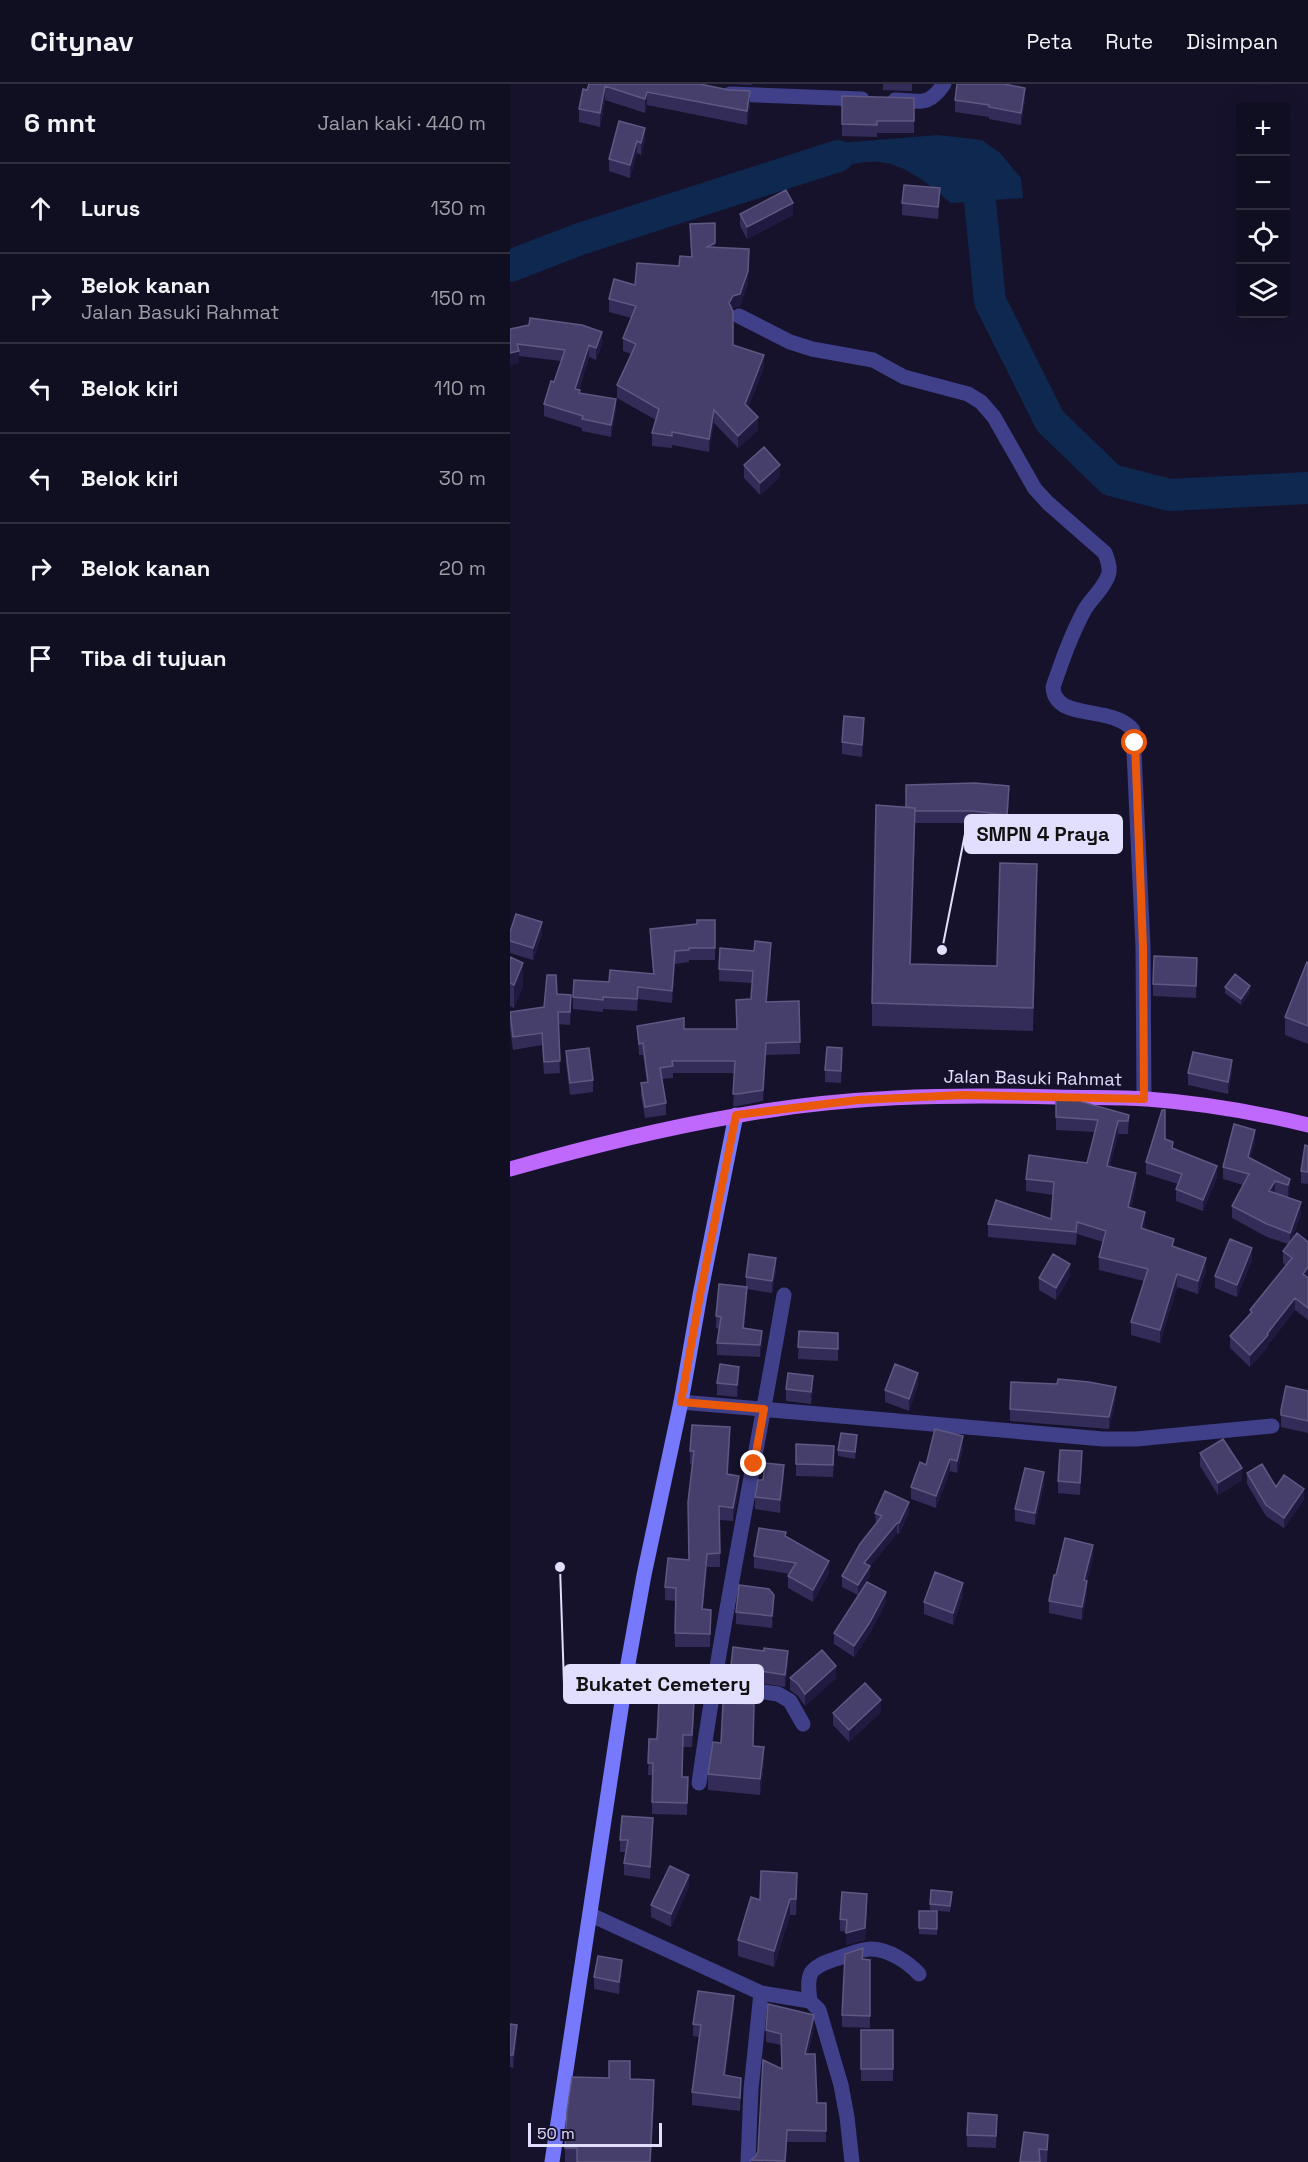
<!DOCTYPE html>
<html lang="id">
<meta charset="utf-8">
<style>
:root{--surface:#100e21;--page:#1e1c2e;--text:#f1f3f6;--muted:#9c9ca5;--line:#302e3f}
body{margin:0;font-family:"Space Grotesk",sans-serif;background:var(--page);color:var(--text)}
.controls{position:absolute;right:18px;top:18px;display:grid;overflow:hidden;border-radius:6px;box-shadow:0 6px 24px #0002}
.controls button{width:54px;height:54px;display:grid;place-items:center;padding:0;border:0;border-bottom:2px solid var(--line);background:var(--surface);color:var(--text);font:30px sans-serif}
.scale{position:absolute;left:18px;bottom:15px;width:134px;box-sizing:border-box;padding-left:6px;border:3px solid #e1defe;border-top:0;font-size:16px;line-height:21px;white-space:nowrap;color:#e1defe;-webkit-text-stroke:4px #16122c;paint-order:stroke}
.stop{position:absolute;width:18px;height:18px;margin:-14px;border:4px solid #ea580c;border-radius:50%;background:#fff}
.stop.end{background:#ea580c;border-color:#fff;box-shadow:0 2px 6px #0008}
.list{margin:0;padding:0;list-style:none}
h2{display:flex;justify-content:space-between;align-items:center;height:78px;margin:0;padding:0 24px;font-size:26px}
h2 small{font-size:20px;font-weight:400;color:var(--muted)}
.list li{display:grid;grid-template-columns:39px 1fr auto;gap:18px;align-items:center;box-sizing:border-box;height:90px;padding:0 24px;border-top:2px solid var(--line)}
.list b{display:block;font-size:22px;white-space:nowrap}
.list p{margin:0;font-size:20px;white-space:nowrap;color:var(--muted)}
.list em{font-size:20px;font-style:normal;color:var(--muted)}
.icon{flex:none;width:33px;height:33px;fill:none;stroke:currentColor;stroke-width:2;stroke-linecap:round;stroke-linejoin:round}
.map{position:relative;flex:none;width:798px;height:2078px;overflow:hidden}
header{display:flex;align-items:center;gap:36px;box-sizing:border-box;height:84px;padding:0 30px;background:var(--surface);border-bottom:2px solid var(--line)}
header strong{font-size:28px}
nav{display:flex;gap:33px;margin-inline-start:auto;font-size:21px}
main{display:flex}
aside{flex:1;background:var(--surface)}
.map>svg:first-child{display:block}
.water{fill:#0f284f}
.lines{fill:none;stroke-linecap:round;stroke-linejoin:round}
.river{stroke:#0f284f;stroke-width:32}
.minor{stroke:#3f3f8a;stroke-width:15}
.secondary{stroke:#7779fc;stroke-width:15}
.primary{stroke:#bf68fc;stroke-width:15}
.wall{fill:#332c59}
.shaded-wall{fill:#201a40}
.building{fill:#463f6b;stroke:#5e5882;stroke-width:1.5}
.route{stroke:#ea580c;stroke-width:8}
.labels{text-anchor:middle;stroke-width:6;stroke-linejoin:round;paint-order:stroke}
.street-label{font-size:18px;fill:#e1defe;stroke:#16122c}
.leader{fill:none;stroke:#e1defe;stroke-width:2}
.callout-dot{fill:#e1defe;stroke:#16122c;stroke-width:2}
.callout{fill:#e1defe;stroke:#e1defe;stroke-width:2}
.callout-label{font-size:20px;text-anchor:middle;font-weight:bold;fill:#111}
</style>
<header>
<strong>Citynav</strong>
<nav><a>Peta</a><a>Rute</a><a>Disimpan</a></nav>
</header>
<main>
<aside>
<h2>6 mnt<small>Jalan kaki · 440 m</small></h2>
<ul class="list">
<li><svg class="icon" aria-label="ahead" viewBox="0 0 24 24"><path d="M12 20V5M6 11l6-6 6 6"/></svg><div><b>Lurus</b></div><em>130 m</em></li>
<li><svg class="icon" aria-label="right" viewBox="0 0 24 24"><path d="M7 20v-9h11M14 6l5 5-5 5"/></svg><div><b>Belok kanan</b><p>Jalan Basuki Rahmat</p></div><em>150 m</em></li>
<li><svg class="icon" aria-label="left" viewBox="0 0 24 24"><path d="M17 20v-9H6M10 6l-5 5 5 5"/></svg><div><b>Belok kiri</b></div><em>110 m</em></li>
<li><svg class="icon" aria-label="left" viewBox="0 0 24 24"><path d="M17 20v-9H6M10 6l-5 5 5 5"/></svg><div><b>Belok kiri</b></div><em>30 m</em></li>
<li><svg class="icon" aria-label="right" viewBox="0 0 24 24"><path d="M7 20v-9h11M14 6l5 5-5 5"/></svg><div><b>Belok kanan</b></div><em>20 m</em></li>
<li><svg class="icon" aria-label="arrive" viewBox="0 0 24 24"><path d="M6 21V4h12l-3 4 3 4H6"/></svg><div><b>Tiba di tujuan</b></div></li>
</ul>
</aside>
<div class="map">
<svg width="798" height="2078" viewBox="0 0 798 2078">
<rect width="100%" height="100%" fill="#16122c"/>
<path class="water" d="M428,51L472,56L490,69L511,94L513,114L441,119C418,100 391,75 359,78C348,78 337,82 327,84L329,59Z"/>
<g class="lines">
<path class="river" d="M470,117L480,217L540,337L601,396L660,411L798,404
M0,182L70,155L328,72"/>
<path class="minor" d="M220,10L352,15
M385,16C411,17 418,23 434,0
M229,232L280,258L302,265L363,276L394,293L458,310L471,318L484,333L525,405L538,419L595,469C598,477 601,485 598,492C593,506 580,515 574,527C561,551 552,577 543,603C545,638 601,620 623,646L633,863L634,1015
M171,1318L593,1355H626L762,1342
M117,1585L203,1601L268,1610L280,1617L293,1640
M189,1699C212,1535 246,1374 274,1211
M81,1831L251,1909
M300,1917C299,1909 297,1897 301,1889C306,1881 317,1878 325,1875C336,1872 349,1865 361,1865C378,1865 398,1878 409,1890
M238,2078L241,2005L251,1909L300,1917L309,1926L331,2001L337,2033L342,2078"/>
<path class="secondary" d="M42,2078L117,1585L134,1491L171,1318L190,1211L226,1031"/>
<path class="primary" d="M0,1085C74,1064 149,1045 225,1032C331,1012 439,1010 546,1013C576,1014 607,1013 637,1015C691,1019 745,1028 798,1041"/>
</g>
<path class="wall" d="M79,0L240,20L237,41L137,21L135,29L95,16L90,43L69,38V25Z
M221,0H242L241,1Z
M373,0H402V7L373,6Z
M332,12L404,14V49H367V53L332,52Z
M445,16H515L511,41L479,35V33L445,28Z
M109,37L135,56L131,71L127,69L120,94L99,87V75Z
M430,116L428,135L392,131V119Z
M230,130L283,131L237,155L230,142Z
M180,140L205,164L238,199L230,222L223,224V261L254,283L238,323L248,346L228,364L204,339L199,368L162,361V364L142,362V349L146,336L107,314V301L121,270L113,267V254L121,234L99,228V215L125,201L169,182L181,173Z
M0,245L92,260L86,276L79,273L69,306L70,309L106,327L101,353L72,347V344L34,332V320L44,298L51,277L9,272V279Z
M234,381L270,393L250,411L234,394Z
M354,646L352,673L332,670V658Z
M499,714L497,743L463,739H405L401,880L487,882L527,803L523,947L362,942V919L396,723Z
M205,836V876H179V878L165,880L162,919L128,915L127,927L93,925V928L63,925V913L99,898L143,890L140,857V845L187,840Z
M0,848L32,850L23,876L0,869Z
M261,870L257,918L289,917L290,970L256,971L253,1017L228,1022H223L225,989H163V994L152,995L156,1019V1031L135,1034L131,1011V999L137,998L133,971H129L127,942L174,945H226L241,915L242,899L209,897V885Z
M0,873L13,902L4,924L0,922Z
M798,878V960L775,951V933Z
M687,886L686,914L643,912V900Z
M715,903L740,909L731,921L715,909Z
M47,910L61,923L60,941L48,940L50,989L34,990L32,961L3,966L0,945V928L34,923Z
M56,967L83,996V1008L60,1011L56,979Z
M332,976L331,999L315,998V986Z
M722,988L718,1010L678,1001V989Z
M572,1018L619,1031L618,1050H608L600,1083L626,1102L621,1124L635,1141L634,1145L664,1163L696,1187L688,1210L667,1203L650,1259L621,1251V1238L634,1197L589,1186V1173L593,1158L567,1150L566,1161L478,1153V1140L541,1135L543,1111L516,1107V1095L577,1079L585,1048L546,1046V1033Z
M655,1055L663,1064L707,1093L693,1127L666,1117V1105L668,1100L636,1090V1078Z
M745,1058L740,1074L780,1095V1107L778,1113L771,1111L791,1130L782,1155L798,1158V1236L785,1226L758,1261V1263L740,1283L720,1264V1252L740,1230V1226L776,1182L773,1179V1167L778,1160L757,1153L722,1134V1122L733,1101L713,1095V1083Z
M798,1062V1100L791,1099V1087Z
M742,1176L727,1213L705,1204V1192Z
M266,1186L262,1209L237,1205L234,1244L252,1259L250,1273L207,1271V1259L209,1245L206,1244V1232L236,1203V1193Z
M560,1192L546,1216L529,1206V1194Z
M289,1247L328,1249V1277L288,1275Z
M229,1295L227,1313L207,1311V1299Z
M408,1301L399,1327L375,1318V1306Z
M303,1304L301,1320L276,1317V1305Z
M798,1307V1349L771,1343V1326Z
M606,1315L599,1345L500,1337V1325Z
M220,1357L218,1390L229,1405L223,1437L210,1436V1483H197L193,1525L201,1526L200,1563H165V1517L155,1516V1503L179,1476L182,1381L180,1380V1367Z
M347,1357L345,1375L328,1372V1366Z
M286,1360L324,1374L323,1393L286,1392Z
M453,1364L447,1389L440,1387L426,1424L401,1415V1403L416,1381Z
M690,1369L732,1396L708,1411L690,1382Z
M572,1380L570,1411L548,1409V1397Z
M737,1389L766,1403L794,1415L774,1444L756,1432L737,1400Z
M274,1393L270,1429L245,1425V1413L253,1396Z
M534,1400L525,1441L505,1437V1425Z
M365,1429H399L389,1450L387,1449L360,1482V1492L348,1511L332,1503V1492L366,1439Z
M276,1452L319,1489L303,1518L278,1504V1492L280,1490L244,1484V1472Z
M583,1473L577,1497V1509L572,1536L539,1529V1517L546,1491Z
M453,1511L443,1541L414,1530V1518Z
M376,1518L360,1549L344,1573L324,1560V1549Z
M264,1523L262,1544L226,1540V1528Z
M278,1579L275,1603L221,1594V1582Z
M280,1594H326L295,1622L288,1612L280,1606Z
M371,1628L339,1658L323,1641V1629Z
M184,1630L182,1663H173L172,1693H178L177,1731L142,1730V1691H138L139,1655H147Z
M244,1636L243,1662L254,1679L250,1711L198,1706V1690L211,1659Z
M143,1746L140,1795L114,1791V1779L116,1768H110V1756Z
M179,1803L161,1843L141,1833V1821Z
M287,1805L286,1831H280L264,1883L228,1872V1856L250,1816Z
M442,1814L440,1828L420,1826V1820Z
M357,1823L355,1856L336,1861V1848L330,1847V1835Z
M409,1827H427V1851L409,1850Z
M353,1875L360,1932V1944L332,1943V1931Z
M112,1888L109,1910L84,1905V1893Z
M224,1924L215,1992L231,2006L230,2027L182,2021V2008L190,1953L183,1952V1940Z
M0,1940L7,1953L3,1984L0,1983Z
M304,1943L298,1970L307,2019H316V2058H277L276,2078H241V2076L246,2072L248,2067L271,1985V1961L256,1958V1946Z
M351,1946H383V1997H351Z
M120,1995L144,2016L141,2078H55V2064Z
M487,2043L486,2064L457,2063V2051Z
M514,2048L538,2063L537,2078H530Z"/>
<path class="shaded-wall" d="M95,2V16L90,43V29Z
M515,4V16L511,41V29Z
M240,7V20L237,41V27Z
M137,8V21L135,29V15Z
M135,44V56L131,71V59Z
M127,57V69L120,94V81Z
M430,104V116L428,135V123Z
M283,119V131L237,155V143Z
M205,159V172L197,163Z
M239,165L238,199L230,222L223,224L219,232V219Z
M92,248V260L86,276V264Z
M79,261V273L65,317V305Z
M9,267V279L0,281V269Z
M254,271V283L235,332V320Z
M106,315V327L101,353V341Z
M204,326V339L199,368V355Z
M248,333V346L228,364V352Z
M270,381V393L250,411V399Z
M354,634V646L352,673V661Z
M499,702V714L497,743V731Z
M405,724V747L400,903V880Z
M527,780V803L523,947V924Z
M32,838V850L23,876V864Z
M261,859V870L256,930V918Z
M165,867V880L162,919V907Z
M13,879V902L4,924V901Z
M740,902V909L731,921V915Z
M256,959V971L253,1017V1006Z
M722,976V988L718,1010V998Z
M608,1037V1050L597,1095V1082Z
M745,1046V1058L738,1085V1073Z
M707,1082V1093L693,1127V1116Z
M626,1089V1102L618,1136V1123Z
M780,1095V1107L778,1113V1101Z
M765,1097V1109L759,1107Z
M791,1118V1130L780,1161V1149Z
M635,1128V1141L631,1157V1144Z
M742,1164V1176L727,1213V1201Z
M266,1174V1186L262,1209V1197Z
M696,1174V1187L688,1210V1197Z
M560,1180V1192L546,1216V1204Z
M798,1183V1196L793,1190Z
M667,1190V1203L650,1259V1246Z
M237,1203V1215L233,1256V1244Z
M785,1214V1226L758,1261V1263L740,1283V1271Z
M252,1247V1259L250,1273V1261Z
M229,1283V1295L227,1313V1301Z
M408,1289V1301L399,1327V1315Z
M303,1292V1304L301,1320V1308Z
M606,1303V1315L599,1345V1333Z
M220,1343V1357L217,1404V1390Z
M453,1352V1364L447,1389V1377Z
M572,1367V1380L570,1411V1399Z
M440,1375V1387L426,1424V1412Z
M274,1381V1393L270,1429V1416Z
M732,1384V1396L708,1411V1399Z
M534,1388V1400L525,1441V1429Z
M229,1392V1405L223,1437V1424Z
M794,1405V1415L774,1444V1434Z
M399,1418V1429L389,1450V1439Z
M387,1439V1449L360,1482V1492L348,1511V1501L354,1479Z
M583,1461V1473L574,1508V1496Z
M197,1470V1483L192,1539V1525Z
M319,1477V1489L303,1518V1506Z
M577,1497V1509L572,1536V1523Z
M453,1499V1511L443,1541V1529Z
M376,1508V1518L360,1549L344,1573V1562Z
M264,1511V1523L262,1544V1532Z
M278,1567V1579L275,1603V1591Z
M326,1582V1594L295,1622V1610Z
M371,1616V1628L339,1658V1646Z
M254,1663V1679L250,1711V1695Z
M143,1734V1746L140,1795V1783Z
M179,1791V1803L161,1843V1830Z
M357,1810L355,1856L336,1861V1849Z
M280,1815V1831L264,1883V1867Z
M112,1876V1888L109,1910V1898Z
M224,1912V1924L214,2004V1991Z
M304,1931V1943L295,1982V1970Z
M7,1941V1953L3,1984V1971Z
M144,1996L141,2078H140Z
M538,2051V2063L537,2078V2066Z"/>
<path class="building" d="M79,0H190L219,6L240,7L237,27L137,8L135,15L95,2L90,29L69,25L73,5L77,6Z
M447,0H494L515,4L511,29L479,23V21L445,16Z
M332,12L404,14V37H367V41L332,40Z
M109,37L135,44L131,59L127,57L120,81L99,75Z
M394,101L430,104L428,123L392,119Z
M276,106L283,119L237,143L230,130Z
M205,139V159L197,163L239,165L238,187L230,210L223,212L219,219L223,227V261L254,271L235,320L248,333L228,352L204,326L199,355L162,348V352L142,349L149,325L107,301L126,260L113,254L126,222L99,215L104,195L125,201L127,179L169,182L170,172L182,173L180,140Z
M20,234L72,241L92,248L86,264L79,261L65,305L70,306L69,309L106,315L101,341L72,335L73,332L34,320L41,297L44,298L55,266L7,260L9,267L0,269V245L19,241Z
M254,363L270,381L250,399L234,381Z
M334,632L354,634L352,661L332,658Z
M465,699L499,702L497,731L463,727H405V724L396,723V701Z
M366,721L405,724L400,880L487,882L490,779L527,780L523,924L362,919Z
M6,830L32,838L23,864L0,857V848Z
M187,836H205V864H179V866L165,867L162,907L128,903L127,915L93,913V916L63,913L64,896L99,898L100,886L144,890L140,845L187,840Z
M245,857L261,859L256,918L289,917L290,958L256,959L253,1006L228,1010H223L225,977H162L163,982L150,984L156,1019L135,1023L131,999L138,998L133,959L129,960L127,942L174,934V945H227L226,916L241,915L243,887L209,885L210,864L244,867Z
M644,872L687,874L686,902L643,900Z
M0,873L13,879L4,901L0,899Z
M797,878H798V942L775,933Z
M725,890L740,902L731,915L715,903Z
M37,891H46L47,910L61,911L60,928H48L50,977L34,978L32,949L3,953L0,928L34,923Z
M317,963L332,964L331,987L315,986Z
M79,964L83,996L60,999L56,967Z
M683,968L722,976L718,998L678,989Z
M546,1014L572,1016V1018L619,1031L618,1037H608L597,1082L626,1089L618,1123L635,1128L631,1144L664,1155L662,1162L696,1174L688,1197L667,1190L650,1246L621,1238L638,1185L589,1173L596,1147L567,1138L566,1148L478,1140L486,1116L541,1135L544,1098L516,1095L519,1071L577,1079L588,1036L546,1033Z
M652,1026H655V1055L663,1058L662,1064L707,1082L693,1116L666,1105L672,1090L636,1078Z
M724,1040L745,1046L738,1073L780,1095L778,1101L765,1097L759,1107L791,1118L780,1149L757,1140L722,1122L739,1090L713,1083Z
M795,1061L798,1062V1088L791,1087Z
M787,1149L798,1158V1183L793,1190L798,1194V1224L785,1214L757,1250L758,1251L740,1271L720,1252L742,1228L740,1226L782,1174L773,1167Z
M720,1155L742,1164L727,1201L705,1192Z
M239,1170L266,1174L262,1197L236,1193Z
M543,1170L560,1180L546,1204L529,1194Z
M209,1200L237,1203L233,1244L252,1247L250,1261L207,1259L211,1233L206,1232Z
M289,1247L328,1249V1265L288,1263Z
M210,1280L229,1283L227,1301L207,1299Z
M385,1280L408,1289L399,1315L375,1306Z
M278,1289L303,1292L301,1308L276,1305Z
M548,1295L579,1298L606,1303L599,1333L500,1325L501,1298L547,1300Z
M776,1302L798,1307V1337L771,1331V1326Z
M182,1341L220,1343L217,1390L229,1392L223,1424L209,1422L210,1469L197,1470L192,1525L201,1526L200,1550L165,1549L166,1504L155,1503L158,1474L179,1476L178,1418L184,1367H180Z
M425,1345L453,1352L447,1377L440,1375L426,1412L401,1403L410,1378L416,1381Z
M331,1349L347,1351L345,1368L328,1366Z
M713,1355L732,1384L708,1399L690,1369Z
M286,1360L324,1362L323,1381L286,1380Z
M550,1366L572,1367L570,1399L548,1397Z
M255,1379L274,1381L270,1416L245,1413L248,1396H253Z
M752,1380L766,1403L774,1391L794,1405L774,1434L756,1421L737,1389Z
M515,1384L534,1388L525,1429L505,1425Z
M375,1407L399,1418L389,1439H387L354,1479L360,1482L348,1501L332,1492L350,1460L372,1432L365,1429Z
M249,1444L276,1448L275,1452L319,1477L303,1506L278,1492L286,1479L244,1472Z
M555,1454L583,1461L574,1496L577,1497L572,1523L539,1517L544,1491H546Z
M425,1488L453,1499L443,1529L414,1518Z
M357,1498L376,1508L360,1538L344,1562L324,1549Z
M229,1501L259,1505L264,1511L262,1532L226,1528Z
M223,1563L254,1567V1564L278,1567L275,1591L221,1582Z
M312,1566L326,1582L295,1610L288,1600L280,1594Z
M355,1599L371,1616L339,1646L323,1629Z
M149,1615L184,1617L182,1651H173L172,1693H178L177,1719L142,1718L143,1679H138L139,1655H147Z
M213,1619L244,1620L243,1662L254,1663L250,1695L198,1690L203,1658L211,1659Z
M112,1732L143,1734L140,1783L114,1779L118,1756H110Z
M160,1782L179,1791L161,1830L141,1821Z
M251,1787L287,1789L286,1815H280L264,1867L228,1856L241,1813L250,1816Z
M421,1806L442,1808L440,1822L420,1820Z
M332,1808L357,1810L355,1844L336,1849L337,1836L330,1835Z
M409,1827H427V1845L409,1844Z
M353,1864L352,1875L360,1876V1932L332,1931L335,1870Z
M88,1872L112,1876L109,1898L84,1893Z
M188,1907L224,1912L214,1991L231,1994L230,2014L182,2008L191,1941L183,1940Z
M258,1920L304,1931L295,1970H305L307,2019H316V2047L277,2046L275,2077L241,2076L246,2072L248,2067L253,1976L272,1985L271,1950L256,1946Z
M0,1940L7,1941L3,1971H0Z
M351,1946H383V1985H351Z
M99,1977H120V1995L144,1996L140,2078H67V2064H55L57,2027L62,1993L99,1994Z
M458,2029L487,2031L486,2052L457,2051Z
M514,2048L538,2051L537,2066L529,2065L530,2078H510Z"/>
<g class="lines">
<path class="route" d="M244,1380L254,1325L171,1318L190,1211L226,1031L348,1016L453,1011L634,1015L633,863L625,659"/>
</g>
<g class="labels">
<g class="street-label">
<text transform="translate(523 994) rotate(1)" y="6">Jalan Basuki Rahmat</text>
</g>
</g>
<path class="leader" d="M432 866L455 750M50 1483L54 1600"/>
<g class="callout-dot">
<circle cx="432" cy="866" r="6"/>
<circle cx="50" cy="1483" r="6"/>
</g>
<g class="callout">
<rect x="455" y="731" width="157" height="38" rx="6"/>
<rect x="54" y="1581" width="199" height="38" rx="6"/>
</g>
<g class="callout-label">
<text x="533" y="757">SMPN 4 Praya</text>
<text x="153" y="1607">Bukatet Cemetery</text>
</g>
</svg>
<div class="controls">
<button>+</button>
<button>−</button>
<button><svg class="icon" aria-label="locate" viewBox="0 0 24 24"><circle cx="12" cy="12" r="6"/><path d="M12 2v4M12 18v4M2 12h4M18 12h4"/></svg></button>
<button><svg class="icon" aria-label="layers" viewBox="0 0 24 24"><path d="M12 4l9 5-9 5-9-5zM3 14l9 5 9-5"/></svg></button>
</div>
<div class="scale">50 m</div>
<div class="stop" style="left:625px;top:659px"></div>
<div class="stop end" style="left:244px;top:1380px"></div>
</div>
</main>
